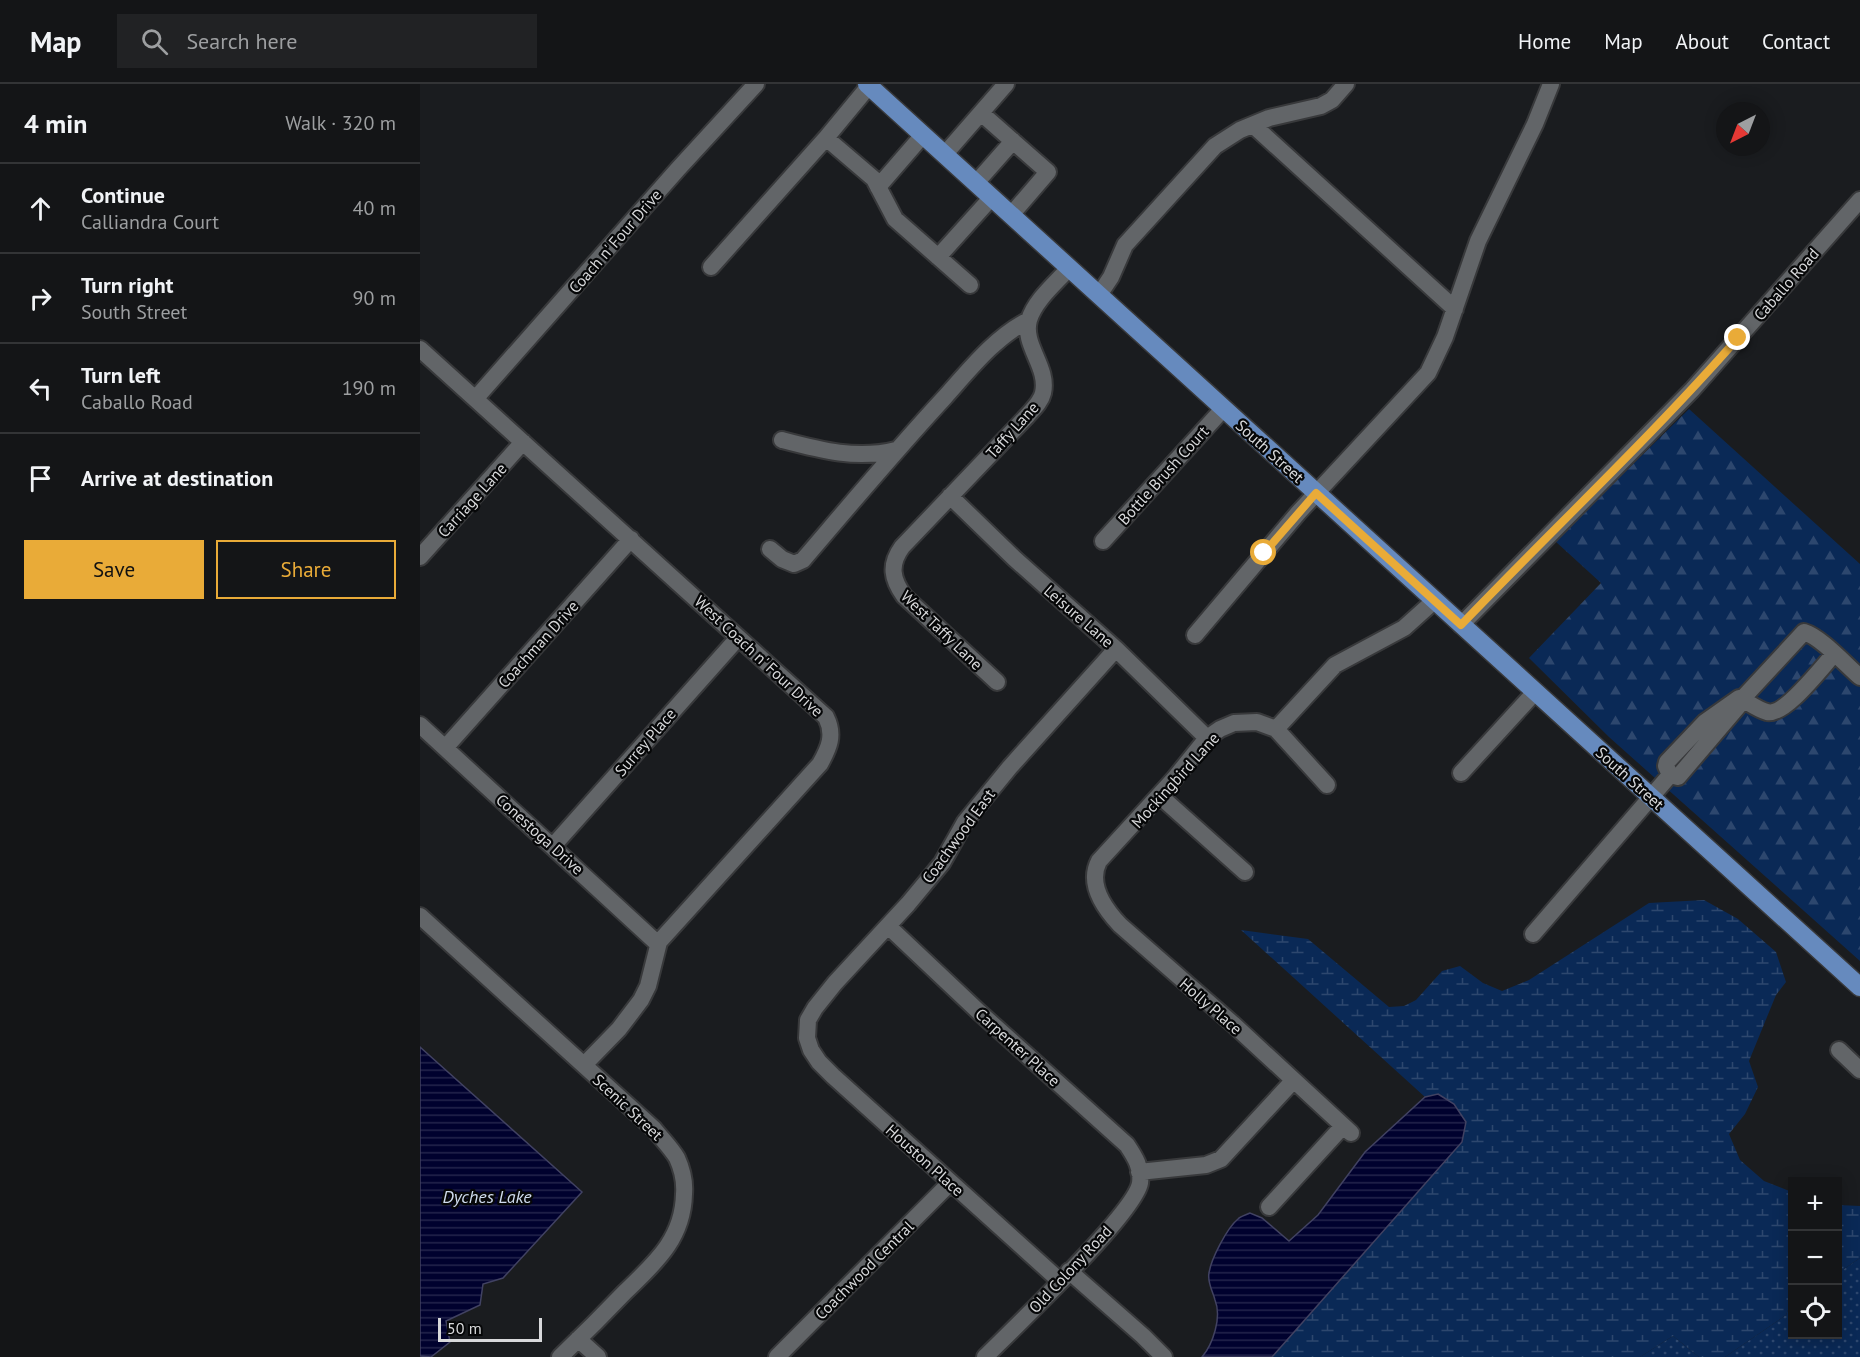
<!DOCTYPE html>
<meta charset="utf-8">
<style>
:root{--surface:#141517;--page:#212224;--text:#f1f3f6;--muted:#9d9fa1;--line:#333436;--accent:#e9ab38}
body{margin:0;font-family:"PT Sans",sans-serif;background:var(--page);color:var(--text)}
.controls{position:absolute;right:18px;bottom:18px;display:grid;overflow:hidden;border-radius:0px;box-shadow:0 3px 15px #0003}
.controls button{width:54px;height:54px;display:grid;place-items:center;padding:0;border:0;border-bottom:2px solid var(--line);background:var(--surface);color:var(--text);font:30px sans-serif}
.compass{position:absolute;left:1296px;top:18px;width:54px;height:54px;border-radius:50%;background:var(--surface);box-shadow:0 3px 15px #0003;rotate:222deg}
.scale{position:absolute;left:18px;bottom:15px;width:104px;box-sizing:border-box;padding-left:6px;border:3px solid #d8d9db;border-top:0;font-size:16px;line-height:21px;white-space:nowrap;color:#d8d9db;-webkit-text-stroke:4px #060708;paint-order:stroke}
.stop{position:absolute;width:18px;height:18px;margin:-14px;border:4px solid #e9ab38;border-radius:50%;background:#fff}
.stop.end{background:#e9ab38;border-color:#fff;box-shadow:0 2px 6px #0008}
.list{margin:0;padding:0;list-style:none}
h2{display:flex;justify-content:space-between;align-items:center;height:78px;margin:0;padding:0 24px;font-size:26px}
h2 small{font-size:20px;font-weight:400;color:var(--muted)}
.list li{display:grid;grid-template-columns:39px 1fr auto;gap:18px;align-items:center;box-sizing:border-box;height:90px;padding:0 24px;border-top:2px solid var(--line)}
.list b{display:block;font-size:22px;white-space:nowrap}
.list p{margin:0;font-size:20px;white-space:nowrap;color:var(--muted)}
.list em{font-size:20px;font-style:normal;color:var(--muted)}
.actions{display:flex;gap:12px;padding:18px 24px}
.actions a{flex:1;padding:14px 0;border:2px solid var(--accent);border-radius:0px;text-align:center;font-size:21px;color:var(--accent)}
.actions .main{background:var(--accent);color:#111}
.icon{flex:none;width:33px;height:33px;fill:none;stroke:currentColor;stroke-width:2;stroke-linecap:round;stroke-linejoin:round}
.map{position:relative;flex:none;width:1440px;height:1273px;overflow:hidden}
header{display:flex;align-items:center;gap:36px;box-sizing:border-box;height:84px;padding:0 30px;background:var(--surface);border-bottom:2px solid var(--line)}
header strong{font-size:28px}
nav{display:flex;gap:33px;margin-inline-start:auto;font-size:21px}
.search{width:420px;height:54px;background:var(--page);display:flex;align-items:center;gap:15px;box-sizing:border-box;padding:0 21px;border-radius:0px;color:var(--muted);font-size:22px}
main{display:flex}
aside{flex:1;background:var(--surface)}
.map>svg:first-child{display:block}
.grass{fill:url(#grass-dots)}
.forest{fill:url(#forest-firs)}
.wetland{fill:url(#wetland-marsh)}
.water{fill:url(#water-rules);stroke:#414262;stroke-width:1.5}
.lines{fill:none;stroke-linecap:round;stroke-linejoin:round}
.minor-casing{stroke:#38393b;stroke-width:20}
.major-casing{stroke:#38393b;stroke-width:21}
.minor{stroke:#626568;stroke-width:16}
.major{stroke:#668abe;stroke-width:18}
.route{stroke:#e9ab38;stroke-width:8}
.labels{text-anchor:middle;stroke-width:4.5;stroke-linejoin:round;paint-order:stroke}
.street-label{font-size:16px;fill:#d8d9db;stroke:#060708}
.water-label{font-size:18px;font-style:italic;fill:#cfdbee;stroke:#060708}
</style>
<header>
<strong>Map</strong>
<div class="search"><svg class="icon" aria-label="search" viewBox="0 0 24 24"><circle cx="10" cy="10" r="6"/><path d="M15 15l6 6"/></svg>Search here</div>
<nav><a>Home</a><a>Map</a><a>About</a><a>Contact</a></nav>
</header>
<main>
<aside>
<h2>4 min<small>Walk · 320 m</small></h2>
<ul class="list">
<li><svg class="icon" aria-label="ahead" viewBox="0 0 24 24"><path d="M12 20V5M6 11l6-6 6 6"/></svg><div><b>Continue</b><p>Calliandra Court</p></div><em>40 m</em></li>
<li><svg class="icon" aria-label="right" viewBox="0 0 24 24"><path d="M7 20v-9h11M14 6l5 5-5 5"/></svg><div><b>Turn right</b><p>South Street</p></div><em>90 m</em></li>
<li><svg class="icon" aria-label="left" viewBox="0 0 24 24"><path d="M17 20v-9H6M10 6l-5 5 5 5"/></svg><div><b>Turn left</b><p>Caballo Road</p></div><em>190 m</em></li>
<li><svg class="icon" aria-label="arrive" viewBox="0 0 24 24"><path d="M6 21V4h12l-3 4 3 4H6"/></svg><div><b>Arrive at destination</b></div></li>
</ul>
<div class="actions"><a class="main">Save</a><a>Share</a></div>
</aside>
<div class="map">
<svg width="1440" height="1273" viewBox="0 0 1440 1273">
<defs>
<pattern id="grass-dots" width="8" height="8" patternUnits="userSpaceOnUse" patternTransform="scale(1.5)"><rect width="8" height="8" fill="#0a2956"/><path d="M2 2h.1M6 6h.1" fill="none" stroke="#2d476e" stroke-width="1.8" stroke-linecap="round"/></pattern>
<pattern id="forest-firs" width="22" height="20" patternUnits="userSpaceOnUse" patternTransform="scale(1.5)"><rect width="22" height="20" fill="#0a2956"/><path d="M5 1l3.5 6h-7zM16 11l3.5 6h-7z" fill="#2d476e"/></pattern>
<pattern id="wetland-marsh" width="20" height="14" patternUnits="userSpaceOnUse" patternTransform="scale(1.5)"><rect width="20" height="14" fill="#0a2956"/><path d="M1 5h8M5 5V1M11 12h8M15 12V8" fill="none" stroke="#2d476e"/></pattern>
<pattern id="water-rules" width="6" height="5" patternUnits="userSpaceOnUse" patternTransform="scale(1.5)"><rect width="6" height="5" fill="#00012e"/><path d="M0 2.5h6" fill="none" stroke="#24254c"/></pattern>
</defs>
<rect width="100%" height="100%" fill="#1a1c1f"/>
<path class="grass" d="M1440,1174V1273H1305L1366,1231L1369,1223L1372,1220V1250H1418V1189Z
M1253,1252L1279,1273H1220Z"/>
<path class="forest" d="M1269,325L1440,480V877L1189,653L1109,574L1181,499L1135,457Z"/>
<path class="wetland" d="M1284,816L1318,835L1356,868L1366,898L1356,911L1329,977L1338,1003L1325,1030L1309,1050L1320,1076L1344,1097L1372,1108V1220L1369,1223L1366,1231L1305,1273H1279L1253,1252L1220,1273H852L1042,1058L1018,1010L1005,1013L821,846L888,855L969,923L984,922L996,916L1022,887L1040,882L1063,899L1082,907L1109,896L1229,819Z
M1418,1121L1440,1122V1174L1418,1189Z"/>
<path class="water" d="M0,963L162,1108L83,1194L63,1200L60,1221L26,1237L30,1258L11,1273L0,1272Z
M1018,1010L1034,1020L1046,1038L1042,1058L852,1273H782C793,1260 802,1233 795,1216C793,1208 787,1198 789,1189C791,1175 807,1144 818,1135C821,1132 826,1131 830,1129L842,1134L869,1157L898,1131L945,1068L1005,1013Z"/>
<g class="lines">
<defs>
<path id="minor" d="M561,29L628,88L591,131
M833,41L1035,225
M406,54L449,2
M525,70L586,0
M556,99L593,57
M458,103L503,51
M518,173L572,113
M291,183L406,54L454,95L475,135L550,201
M679,211L691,193L705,161L795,62L820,46L849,34L901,22L912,16L926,0
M0,265L406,633C415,651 409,664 400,680L239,858L228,902L221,916L199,945L164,981
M56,314L258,85L336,0
M362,356C400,366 437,376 476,366
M530,412L595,475L696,565L787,654
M683,457L803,325
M350,465L362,475L374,480L383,476C430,421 476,366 525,313C550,285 576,252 609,236
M0,473L103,358
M1041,541L1272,306L1440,116
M775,551L878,429L1008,289L1025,253L1058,157L1115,40L1131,0
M1414,570C1402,583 1364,633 1347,628C1339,626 1329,619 1322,615L1384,548C1401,553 1426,581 1440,593
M577,598L484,512C472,495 469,481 482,463L607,332C613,325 621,318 623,309C629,283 602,261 609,236C615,216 636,199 649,184
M1319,614L1322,615L1321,619L1258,693L1250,691L1246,682L1247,678L1285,638Z
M0,641L238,860
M856,645L915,581L984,544L1014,517
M25,664L211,455
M1041,689L1115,608
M907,701L856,645L837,638L814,639L800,645L787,654L754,695L679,777C667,800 684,824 700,841L813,940L931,1049
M740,712L825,788
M133,762L317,555
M0,832L234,1045C242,1055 251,1064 257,1074C262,1085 265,1098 264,1110C263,1155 235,1179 205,1208C184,1230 162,1252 140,1273
M468,842L559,928L707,1061C715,1073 722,1084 720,1099C715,1129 592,1246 565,1273
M1113,850L1250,691
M1419,966L1440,986
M719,1088L786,1081L801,1075L873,997
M849,1123L923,1042
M649,1187L723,1252L744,1273
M640,1197L413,992L399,978L391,966L387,954L388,936L395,924L415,899L488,820L522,779L545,738L590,683L696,565
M158,1255L178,1273
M357,1273L530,1099"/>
<path id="major" d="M447,0L1440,903"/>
</defs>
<use href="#minor" class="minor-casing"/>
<use href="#major" class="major-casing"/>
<use href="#minor" class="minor"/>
<use href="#major" class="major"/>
</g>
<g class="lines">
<path class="route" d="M844,469L896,409L1041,541C1133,445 1230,354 1318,254"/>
</g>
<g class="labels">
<g class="street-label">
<text transform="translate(195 157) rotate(-49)" y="6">Coach n' Four Drive</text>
<text transform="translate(1366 200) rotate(-49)" y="6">Caballo Road</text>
<text transform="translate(592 346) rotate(-48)" y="6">Taffy Lane</text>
<text transform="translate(850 367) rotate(42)" y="6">South Street</text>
<text transform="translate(743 391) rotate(-48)" y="6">Bottle Brush Court</text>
<text transform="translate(52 416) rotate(-48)" y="6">Carriage Lane</text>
<text transform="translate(659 532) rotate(41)" y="6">Leisure Lane</text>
<text transform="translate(522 546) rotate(44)" y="6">West Taffy Lane</text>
<text transform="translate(118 560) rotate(-48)" y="6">Coachman Drive</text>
<text transform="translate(339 572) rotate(43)" y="6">West Coach n' Four Drive</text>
<text transform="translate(225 658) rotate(-49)" y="6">Surrey Place</text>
<text transform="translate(1210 694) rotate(42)" y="6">South Street</text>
<text transform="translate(755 696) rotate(-48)" y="6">Mockingbird Lane</text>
<text transform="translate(120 750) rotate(42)" y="6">Conestoga Drive</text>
<text transform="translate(538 752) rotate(-54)" y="6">Coachwood East</text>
<text transform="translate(791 922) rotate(41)" y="6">Holly Place</text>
<text transform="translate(598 963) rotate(42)" y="6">Carpenter Place</text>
<text transform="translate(208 1023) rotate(43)" y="6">Scenic Street</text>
<text transform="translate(505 1076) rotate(42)" y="6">Houston Place</text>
<text transform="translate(650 1185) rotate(-47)" y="6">Old Colony Road</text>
<text transform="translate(444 1186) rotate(-45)" y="6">Coachwood Central</text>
</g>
<g class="water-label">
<text x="67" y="1119">Dyches Lake</text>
</g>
</g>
</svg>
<div class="controls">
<button>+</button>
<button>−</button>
<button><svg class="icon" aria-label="locate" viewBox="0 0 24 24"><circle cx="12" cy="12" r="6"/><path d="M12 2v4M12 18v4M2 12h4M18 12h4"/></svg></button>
</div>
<svg class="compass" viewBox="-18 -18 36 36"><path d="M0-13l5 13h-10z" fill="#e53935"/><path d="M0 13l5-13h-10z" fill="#9d9fa1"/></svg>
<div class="scale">50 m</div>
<div class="stop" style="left:844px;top:469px"></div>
<div class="stop end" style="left:1318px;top:254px"></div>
</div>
</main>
